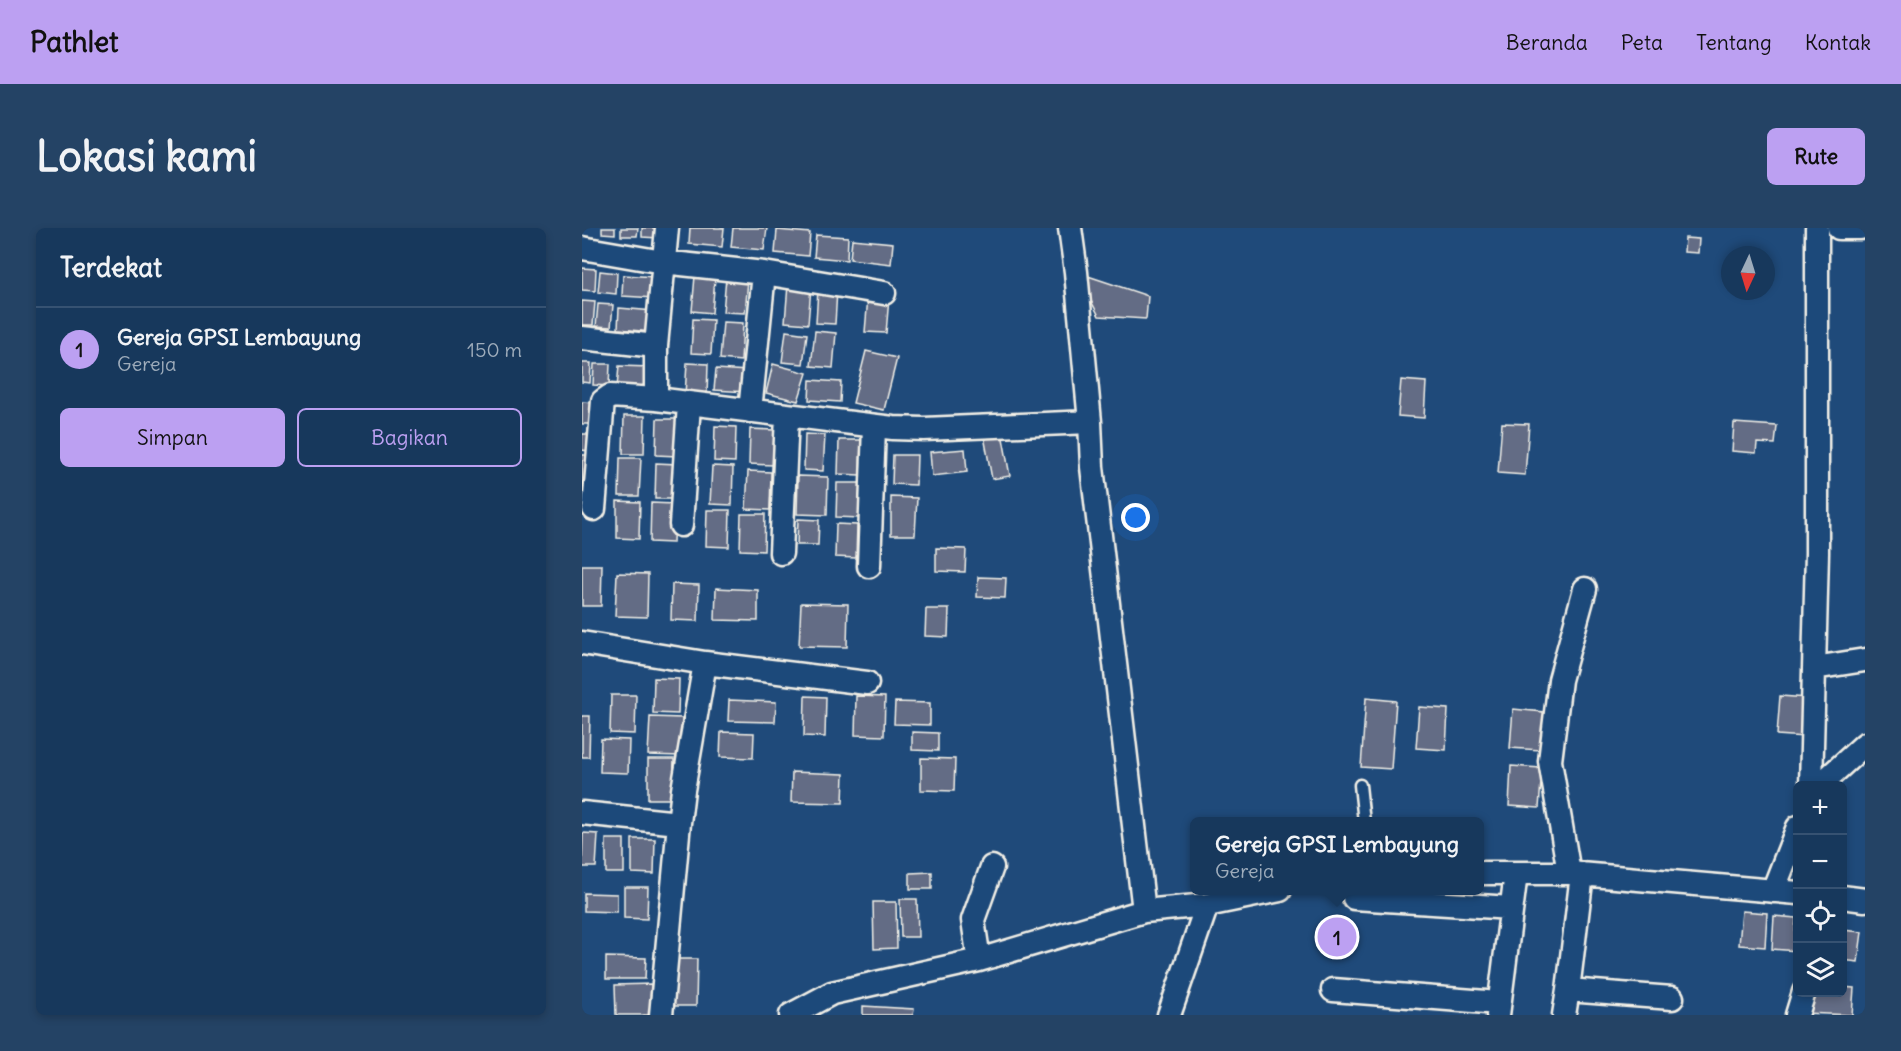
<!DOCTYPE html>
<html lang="id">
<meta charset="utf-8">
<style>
:root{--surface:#17385c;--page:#244365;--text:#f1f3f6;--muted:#9eacbb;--line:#365272;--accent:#bca0f2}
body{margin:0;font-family:Delius,sans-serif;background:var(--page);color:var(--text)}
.controls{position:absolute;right:18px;bottom:18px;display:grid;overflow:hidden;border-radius:9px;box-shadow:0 3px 9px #0003}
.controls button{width:54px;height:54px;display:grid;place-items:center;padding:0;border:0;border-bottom:2px solid var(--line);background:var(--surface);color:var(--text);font:30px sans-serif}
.compass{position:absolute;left:1139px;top:18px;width:54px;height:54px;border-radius:50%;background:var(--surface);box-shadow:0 3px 9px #0003;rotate:184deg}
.you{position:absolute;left:554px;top:290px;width:21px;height:21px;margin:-15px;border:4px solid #fff;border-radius:50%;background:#1a73e8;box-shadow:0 0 0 9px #1a73e833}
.badge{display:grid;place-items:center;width:39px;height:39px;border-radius:50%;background:var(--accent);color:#111;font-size:20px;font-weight:700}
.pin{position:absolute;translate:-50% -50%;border:3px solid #fff;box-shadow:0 2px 6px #0006}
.popup{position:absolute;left:608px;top:589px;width:294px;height:78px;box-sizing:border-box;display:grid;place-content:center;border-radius:9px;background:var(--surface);filter:drop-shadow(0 2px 4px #0005);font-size:20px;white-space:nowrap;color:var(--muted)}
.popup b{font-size:22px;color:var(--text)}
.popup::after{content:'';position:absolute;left:50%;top:100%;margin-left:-12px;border:12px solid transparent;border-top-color:var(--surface)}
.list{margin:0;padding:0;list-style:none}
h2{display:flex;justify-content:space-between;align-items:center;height:78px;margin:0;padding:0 24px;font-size:26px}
h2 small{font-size:20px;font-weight:400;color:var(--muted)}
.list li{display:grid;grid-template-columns:39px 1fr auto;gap:18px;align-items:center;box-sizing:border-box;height:84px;padding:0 24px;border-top:2px solid var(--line)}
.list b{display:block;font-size:22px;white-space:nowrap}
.list p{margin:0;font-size:20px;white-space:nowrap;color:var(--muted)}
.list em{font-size:20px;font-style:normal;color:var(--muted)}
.actions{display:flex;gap:12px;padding:18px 24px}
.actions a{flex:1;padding:14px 0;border:2px solid var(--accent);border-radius:9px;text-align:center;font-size:21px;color:var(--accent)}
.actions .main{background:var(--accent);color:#111}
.icon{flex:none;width:33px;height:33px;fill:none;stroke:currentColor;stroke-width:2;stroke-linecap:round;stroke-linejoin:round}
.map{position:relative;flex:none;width:1283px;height:787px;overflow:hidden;border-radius:9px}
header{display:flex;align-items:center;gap:36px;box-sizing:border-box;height:84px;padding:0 30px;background:var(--accent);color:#111}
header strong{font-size:28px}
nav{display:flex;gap:33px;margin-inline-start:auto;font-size:21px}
.intro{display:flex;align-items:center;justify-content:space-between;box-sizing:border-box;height:144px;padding:0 36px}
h1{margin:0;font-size:42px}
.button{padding:15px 27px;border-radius:9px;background:var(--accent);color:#111;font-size:21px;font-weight:700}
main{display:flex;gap:36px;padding:0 36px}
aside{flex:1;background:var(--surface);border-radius:9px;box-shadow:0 3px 9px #0003}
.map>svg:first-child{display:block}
.building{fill:#646c85;stroke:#f4f1e8;stroke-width:1.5}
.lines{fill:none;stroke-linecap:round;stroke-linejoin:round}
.service-casing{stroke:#f4f1e8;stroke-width:15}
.minor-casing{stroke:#f4f1e8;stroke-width:27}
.service{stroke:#1f4a7a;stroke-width:10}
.minor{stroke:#1f4a7a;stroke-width:22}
</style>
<header>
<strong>Pathlet</strong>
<nav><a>Beranda</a><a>Peta</a><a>Tentang</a><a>Kontak</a></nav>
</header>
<div class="intro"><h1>Lokasi kami</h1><a class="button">Rute</a></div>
<main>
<aside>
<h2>Terdekat<small></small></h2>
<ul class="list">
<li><span class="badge">1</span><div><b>Gereja GPSI Lembayung</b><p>Gereja</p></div><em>150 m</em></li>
</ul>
<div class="actions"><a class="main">Simpan</a><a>Bagikan</a></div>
</aside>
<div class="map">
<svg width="1283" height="787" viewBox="0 0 1283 787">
<rect width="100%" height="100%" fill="#1f4a7a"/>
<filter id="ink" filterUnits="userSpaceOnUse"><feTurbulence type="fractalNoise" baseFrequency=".0167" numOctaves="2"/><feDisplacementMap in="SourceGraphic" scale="12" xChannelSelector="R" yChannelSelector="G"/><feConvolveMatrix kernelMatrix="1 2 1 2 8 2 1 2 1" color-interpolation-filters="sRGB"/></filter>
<g filter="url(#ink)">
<path class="building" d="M20,0H33V6L20,5Z
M39,0H56L55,8H39Z
M60,0H76V10L60,9Z
M108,0H142L140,19L107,16Z
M151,0H185L182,22L149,19Z
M195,2L228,5L226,28L193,25Z
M234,7L266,9L265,32L232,29Z
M1103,10L1117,11L1116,25L1102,24Z
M270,11L311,15L309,36L268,31Z
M0,40L14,41L13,63L0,62Z
M18,43L35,45L34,66L16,64Z
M494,44L566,68L564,91L517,88Z
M41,47L74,49L73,70L40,68Z
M113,48L133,50L130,85L110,83Z
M144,50L166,52L163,85L141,84Z
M206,57L229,59L226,96L203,94Z
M236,61L255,62L253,96L234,95Z
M286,69L307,70L304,105L283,104Z
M0,73L13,74L11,97H0Z
M16,76L31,77L29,99L14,98Z
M37,80L72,83L71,104L36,101Z
M111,91L131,92L129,126L109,125Z
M141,94L161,95L159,133L138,131Z
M204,103L225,106L221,136L200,134Z
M233,103L254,105L251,140L229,138Z
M284,123L315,130L302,182L271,175Z
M0,135H9L8,155L0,154Z
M105,135L126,136L125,168L103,167Z
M12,136H28L27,158L11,157Z
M191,136L225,145L216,173L184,165Z
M37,138L68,139L66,162L35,160Z
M134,141L166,143L165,164L132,162Z
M228,152L259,154L258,174L227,172Z
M819,152L844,154L842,190L816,188Z
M0,174L13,175L12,196H0Z
M42,188H63L62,226H41Z
M75,191H96L95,228L74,227Z
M920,195L947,196L943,247L916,245Z
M1152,195L1195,198L1193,216L1175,215L1174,225L1150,223Z
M133,198L154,199L153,234L132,233Z
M168,201L192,202L191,237L167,236Z
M420,205L428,248L410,251L402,208Z
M0,206H8L7,223L0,222Z
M223,206L243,207L241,243L222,242Z
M257,212H279L278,247L256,246Z
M383,221L385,244L350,248L348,224Z
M0,227H5L4,259H0Z
M311,227H335L334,257L310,256Z
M38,230H59L57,268H37Z
M74,235L95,236L94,271H73Z
M130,238L151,239L150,277L128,276Z
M166,243L189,244L188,282L164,281Z
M216,248L246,249L245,287L215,286Z
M255,255H279L278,290L254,289Z
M309,269L335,270L333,307H309Z
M35,273L58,274L57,311L35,310Z
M69,275L92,276L91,315L68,314Z
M125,282H148L147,319L124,318Z
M159,286H183L182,323L158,322Z
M216,291L237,292L236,317H215Z
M254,296L275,297L274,330L253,329Z
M354,320L384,321L383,344L354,343Z
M0,337H20L19,378H0Z
M35,345L66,346L65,389L33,388Z
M396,349L424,350L423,370L395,369Z
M90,356L117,357L116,393L89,392Z
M134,360L176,362V393L133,392Z
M219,375L266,376L265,419L217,418Z
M344,381H367L366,409L343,408Z
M72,450L97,451L96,486L71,485Z
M29,467H54L53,506L28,505Z
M223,468L244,469L243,509L222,508Z
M274,468L303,469L302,508L273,507Z
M1198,468L1226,470L1223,509L1195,507Z
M784,470L814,473L809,541L779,539Z
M147,472L194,474L193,494L146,493Z
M313,474L348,475V497L312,496Z
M837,479L866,481L864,522L834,520Z
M931,481L962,484L959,522L928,520Z
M0,488H8L7,529H0Z
M68,489L100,490L99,528L66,527Z
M139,504L172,505L171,530L138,529Z
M330,504L356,505V523L330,522Z
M19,511L47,512L46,545L18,544Z
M339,530L373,531L372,563L339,562Z
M66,531H92L91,571H66Z
M929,538L960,540L957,580L927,578Z
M210,544L262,546L261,575L209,574Z
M1,605L16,606L14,639H0Z
M24,611H42V645H24Z
M50,611H73L72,646L50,645Z
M350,644V661H328V645Z
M42,659H66L65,691L42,690Z
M2,665L35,666V684L2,683Z
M318,671H335L336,709H319Z
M291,674H314L315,720L292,721Z
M1160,683L1185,685L1183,719L1157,717Z
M1192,688L1214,690L1213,708H1216V723L1190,721Z
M1260,702L1280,704L1276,734L1260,732Z
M24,729L64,730L63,751H24Z
M89,731H115L114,778H88Z
M69,756V787H34L33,757Z
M1260,759L1272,760L1270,787L1222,785L1226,764H1260Z
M281,778L332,781L331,787H281Z"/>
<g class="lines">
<defs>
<path id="service" d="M778,557L782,594"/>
<path id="minor" d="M85,0L74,118V171L311,200L342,201L508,194L510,239L562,683
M488,0L494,44L508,194
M1257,0H1278
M0,20L81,34L182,45L302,65
M0,110L74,118
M168,183L182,45
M12,281L21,173L28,168L74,171
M99,297L107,176
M199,325L205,188
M287,338L292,199
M0,415L123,435L285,455
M1232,440L1283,432
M1229,558L1235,325V0
M1237,558L1283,516
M0,585L97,595L79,787
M97,595L101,562L123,435
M897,645H987L1216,665
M987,645L968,533L978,452L1003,361
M1000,646L986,762L1090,770
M1191,663L1216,599
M1260,669L1283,672
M772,670L929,680
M397,732L391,692L410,639
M751,762L917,775
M209,787L250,765L397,732L562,683L625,677L698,662
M587,787L625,677
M916,787L934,645
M982,787L986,762
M1215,787L1222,764"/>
</defs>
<use href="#service" class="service-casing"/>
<use href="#minor" class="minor-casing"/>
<use href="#service" class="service"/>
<use href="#minor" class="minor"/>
</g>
</g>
</svg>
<div class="controls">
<button>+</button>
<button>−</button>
<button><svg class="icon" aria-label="locate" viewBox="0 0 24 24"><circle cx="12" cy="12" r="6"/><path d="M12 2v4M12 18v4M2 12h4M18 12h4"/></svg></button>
<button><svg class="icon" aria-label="layers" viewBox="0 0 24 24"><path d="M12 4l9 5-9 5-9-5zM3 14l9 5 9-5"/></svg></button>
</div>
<svg class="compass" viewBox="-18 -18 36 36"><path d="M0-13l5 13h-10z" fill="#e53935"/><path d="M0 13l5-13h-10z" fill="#9eacbb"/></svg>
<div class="you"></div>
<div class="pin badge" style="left:755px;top:709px">1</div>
<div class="popup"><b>Gereja GPSI Lembayung</b>Gereja</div>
</div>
</main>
